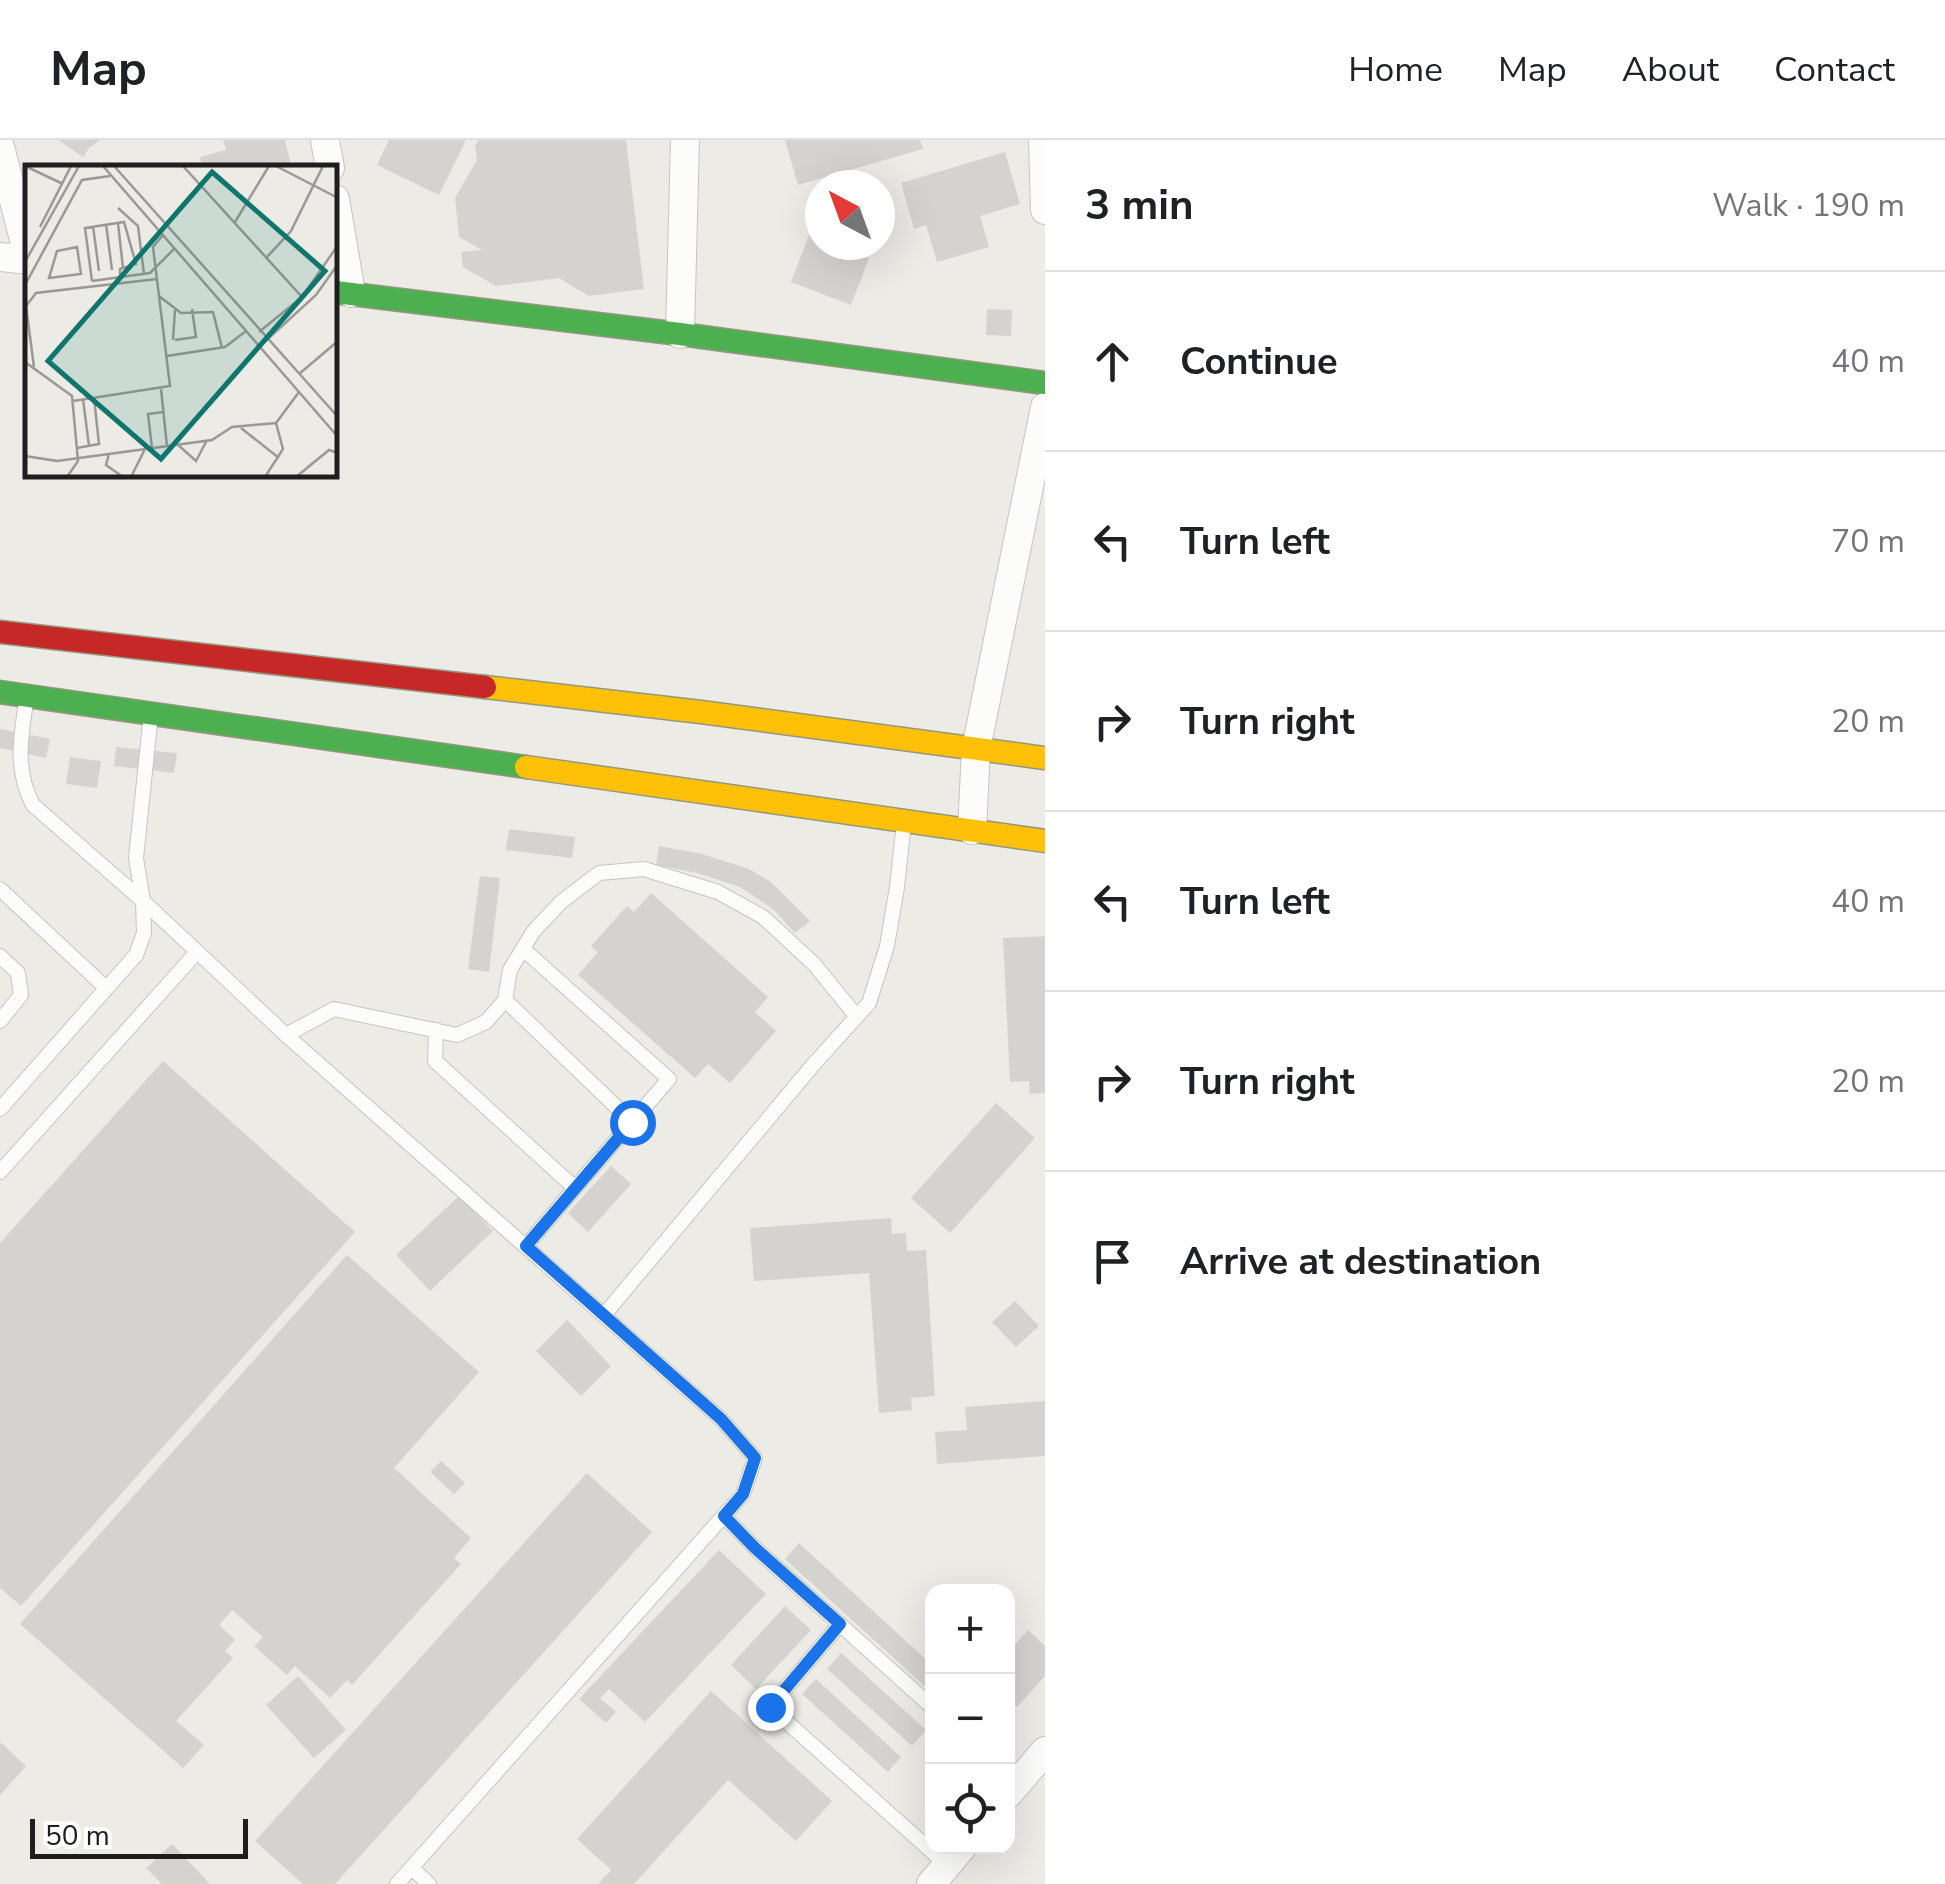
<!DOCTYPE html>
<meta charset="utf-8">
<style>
:root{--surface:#fff;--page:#f6f6f6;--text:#202124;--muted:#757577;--line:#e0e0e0}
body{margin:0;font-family:"Nunito Sans",sans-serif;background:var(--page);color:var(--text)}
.controls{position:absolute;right:30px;bottom:30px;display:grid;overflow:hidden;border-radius:20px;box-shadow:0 10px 40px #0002}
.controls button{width:90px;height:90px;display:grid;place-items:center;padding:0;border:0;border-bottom:2px solid var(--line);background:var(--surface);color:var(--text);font:50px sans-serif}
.compass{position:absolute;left:805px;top:30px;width:90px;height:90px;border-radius:50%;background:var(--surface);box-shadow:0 10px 40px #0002;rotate:319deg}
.scale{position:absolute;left:30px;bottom:25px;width:218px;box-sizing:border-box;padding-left:10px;border:5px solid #1e1e1e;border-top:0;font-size:28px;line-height:35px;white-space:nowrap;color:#1e1e1e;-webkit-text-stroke:8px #fff;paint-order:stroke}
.stop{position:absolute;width:30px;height:30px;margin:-22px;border:8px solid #1a73e8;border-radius:50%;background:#fff}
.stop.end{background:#1a73e8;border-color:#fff;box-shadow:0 2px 10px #0008}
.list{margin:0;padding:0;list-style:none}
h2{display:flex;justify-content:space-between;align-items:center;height:130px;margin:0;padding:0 40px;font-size:42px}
h2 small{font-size:32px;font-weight:400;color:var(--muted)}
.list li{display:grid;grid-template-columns:65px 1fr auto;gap:30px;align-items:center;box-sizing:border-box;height:180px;padding:0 40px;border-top:2px solid var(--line)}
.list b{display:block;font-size:38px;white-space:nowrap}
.list em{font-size:32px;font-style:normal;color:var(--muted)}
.icon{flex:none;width:55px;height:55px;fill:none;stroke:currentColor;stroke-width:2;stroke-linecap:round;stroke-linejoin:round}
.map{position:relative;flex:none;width:1045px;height:1744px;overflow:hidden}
header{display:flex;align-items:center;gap:60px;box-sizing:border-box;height:140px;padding:0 50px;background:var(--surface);border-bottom:2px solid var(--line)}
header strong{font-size:48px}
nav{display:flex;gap:55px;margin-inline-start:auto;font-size:35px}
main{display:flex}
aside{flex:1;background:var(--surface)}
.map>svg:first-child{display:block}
.building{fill:#d5d3cf}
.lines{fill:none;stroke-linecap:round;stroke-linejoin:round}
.lane-casing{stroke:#c5c4c2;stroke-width:16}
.street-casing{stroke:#c5c4c2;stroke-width:30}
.fast-casing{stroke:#94977e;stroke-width:25}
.slow-casing{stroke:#94977e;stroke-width:25}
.jam-casing{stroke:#94977e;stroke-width:25}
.lane{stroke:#fcfcfb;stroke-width:14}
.street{stroke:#fcfcfb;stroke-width:28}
.fast{stroke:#4caf50;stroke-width:22}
.slow{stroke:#ffc107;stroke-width:22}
.jam{stroke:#c62828;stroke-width:22}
.route{stroke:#1a73e8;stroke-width:12}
.inset-road{fill:none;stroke:#9a9996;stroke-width:2.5}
.view{fill:#0f766e;fill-opacity:0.15;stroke:#0f766e;stroke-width:5}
.inset-edge{fill:none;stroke:#1e1e1e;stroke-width:5}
</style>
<header>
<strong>Map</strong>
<nav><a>Home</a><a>Map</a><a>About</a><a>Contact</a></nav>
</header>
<main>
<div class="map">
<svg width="1045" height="1744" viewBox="0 0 1045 1744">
<rect width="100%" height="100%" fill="#edebe6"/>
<path class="building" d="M58,0H100L89,8L83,17Z
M223,0H285L292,28H203L200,17L226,10Z
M389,0H466L439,55L377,25Z
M479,0H626L644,149L589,156L559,138L496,146L463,127L461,112L482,110L459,97L455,58L477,20L475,5Z
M785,0H920L923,9L798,45Z
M1005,12L1020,64L980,76L989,107L937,122L926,85L914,89L901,43Z
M809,95L820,99V105H835L869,118L851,165L791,142Z
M987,169L1012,170L1011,196L986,195Z
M0,589L50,599L46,618L0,608Z
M116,607L177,613L174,633L114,626Z
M70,617L101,621L97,648L66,644Z
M509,689L575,697L572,718L506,710Z
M659,706L702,714L749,729L771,742L810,781L795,793L773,769L740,747L697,733L656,725Z
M480,736L500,738L489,832L468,829Z
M651,753L768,857L755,872L776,891L730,943L708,924L695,938L578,835L598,812L591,806L627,766L634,772Z
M1045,796V953L1030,954L1029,941L1010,942L1003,798Z
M163,921L355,1092L21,1466L0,1448V1103Z
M996,963L1035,998L950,1093L911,1058Z
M611,1026L631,1044L588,1092L568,1073Z
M459,1056L493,1091L430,1151L396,1115Z
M891,1078L892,1094L906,1093L907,1111L926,1110L935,1256L911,1258L912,1270L879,1273L869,1133L754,1141L750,1088Z
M347,1115L479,1232L394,1328L471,1398L454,1418L461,1424L352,1545L347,1540L330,1558L295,1526L287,1535L254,1506L263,1497L232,1470L219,1485L235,1500L225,1511L233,1518L176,1581L204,1605L183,1628L20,1484Z
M1015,1161L1039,1186L1016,1207L992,1182Z
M567,1180L611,1226L581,1256L536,1211Z
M1045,1261V1316L937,1324L935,1292L967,1290L965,1267Z
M441,1321L465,1343L454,1354L430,1332Z
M587,1333L652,1392L335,1744H303L255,1701Z
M799,1403L932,1525V1553L785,1419Z
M719,1410L766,1454L645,1582L609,1549L600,1558L616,1572L606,1583L579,1559Z
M785,1466L811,1490L756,1549L731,1525Z
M1028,1490L1045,1506V1536L1017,1567L1008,1558V1513Z
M841,1513L926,1590L912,1606L827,1529Z
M298,1536L346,1590L314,1618L266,1565Z
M816,1539L901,1617L888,1632L802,1554Z
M711,1551L832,1661L796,1701L728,1640L634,1744H598L611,1730L577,1699Z
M0,1602L26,1626L0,1655Z
M172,1704L210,1744H162L146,1728Z"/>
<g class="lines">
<defs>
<path id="lane" d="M27,556C21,595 14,629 33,665L143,761L286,895L721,1279L755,1318L743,1354L397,1744
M0,749L105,847
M523,809L669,939L575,1048
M0,816L18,833L21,855L0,881
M505,860L632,982
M436,890L435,921L575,1048L526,1106
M286,895L334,869L457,895L486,882L505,860L510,830L533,792L561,762L599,733L644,729L718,752L763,777L814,824L857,877
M0,969L136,815L144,793L143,761L136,718L151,574
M0,1032L197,812
M604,1175L813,925L869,863L887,806L897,747L904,682
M724,1376L755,1408L932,1567
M840,1484L770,1567L947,1725
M412,1728L429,1744"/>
<path id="street" d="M325,0L330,28
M1043,0L1045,70
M0,7L28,115
M335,59L351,153
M0,117L28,120
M680,194L685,0
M972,690L976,609L1045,267
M1008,1654L1045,1611
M931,1744L963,1706"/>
<path id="fast" d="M335,152L680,194L1045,243
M0,552L526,627"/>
<path id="slow" d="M485,547L701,572L1045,618
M526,627L1045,701"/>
<path id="jam" d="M0,492L485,547"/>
</defs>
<use href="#lane" class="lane-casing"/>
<use href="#street" class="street-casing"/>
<use href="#fast" class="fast-casing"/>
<use href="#slow" class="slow-casing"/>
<use href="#jam" class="jam-casing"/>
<use href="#lane" class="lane"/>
<use href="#street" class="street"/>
<use href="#fast" class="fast"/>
<use href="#slow" class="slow"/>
<use href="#jam" class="jam"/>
</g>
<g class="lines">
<path class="route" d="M632,982L526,1106L721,1279L755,1318L743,1354L724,1376L755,1408L840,1484L770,1567"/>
</g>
<g transform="translate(25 25)">
<rect width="312" height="312" fill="#edebe6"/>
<path class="inset-road" d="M0,1L36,18M78,1L313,272M89,1L313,252M158,1L277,132M251,1L313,33M93,43L113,61L119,109M210,57L244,1M93,58L98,103M81,59L87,105M68,61L74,106M15,62L46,1M52,82L56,109L24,113L32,86ZM242,92L266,66L298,1M0,97L54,1M67,116L60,63L99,57L111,99L95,104V112M67,116L125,108L149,84M0,120L57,15L85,11M134,131L156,148L188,147L197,183M234,167L277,132L313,80M148,175L150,145M150,175L171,172L167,144M234,182L291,130L313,99M142,191L200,182L221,166M0,197L47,231L53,296L42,312M9,202L1,141L11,128L132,114M274,209L313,176M136,224L142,281M58,234L64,281M48,236L145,221L128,82L138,70M216,263L254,293M152,279L171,296L182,275M52,283L74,279L69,233M127,283L123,249L138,247M84,289L81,300L98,312M0,291L32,296L187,275L207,262L251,258L274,227M106,312L120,284M240,312L258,284L251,258M271,312L304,285L313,288"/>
<path class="view" d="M187,7L300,106L136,294L23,196Z"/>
<rect width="312" height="312" class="inset-edge"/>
</g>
</svg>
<div class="controls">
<button>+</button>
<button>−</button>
<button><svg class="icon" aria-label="locate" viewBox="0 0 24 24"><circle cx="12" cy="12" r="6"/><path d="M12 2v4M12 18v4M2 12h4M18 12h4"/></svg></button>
</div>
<svg class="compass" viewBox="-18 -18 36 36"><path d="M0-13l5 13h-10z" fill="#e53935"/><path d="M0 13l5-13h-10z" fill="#757577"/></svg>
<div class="scale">50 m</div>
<div class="stop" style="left:632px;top:982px"></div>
<div class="stop end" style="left:770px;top:1567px"></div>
</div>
<aside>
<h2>3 min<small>Walk · 190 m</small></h2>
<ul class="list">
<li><svg class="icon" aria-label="ahead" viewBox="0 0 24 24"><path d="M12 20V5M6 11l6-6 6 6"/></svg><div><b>Continue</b></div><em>40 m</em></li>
<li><svg class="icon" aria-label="left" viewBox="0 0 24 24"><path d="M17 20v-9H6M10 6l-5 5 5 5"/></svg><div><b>Turn left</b></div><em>70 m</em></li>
<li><svg class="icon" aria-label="right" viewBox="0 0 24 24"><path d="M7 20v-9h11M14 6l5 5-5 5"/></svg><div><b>Turn right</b></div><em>20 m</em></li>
<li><svg class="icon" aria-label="left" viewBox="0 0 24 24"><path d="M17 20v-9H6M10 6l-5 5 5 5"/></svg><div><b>Turn left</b></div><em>40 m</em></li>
<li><svg class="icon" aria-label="right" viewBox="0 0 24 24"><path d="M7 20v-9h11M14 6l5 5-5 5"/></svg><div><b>Turn right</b></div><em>20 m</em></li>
<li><svg class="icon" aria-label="arrive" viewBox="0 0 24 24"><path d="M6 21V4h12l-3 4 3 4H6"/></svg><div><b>Arrive at destination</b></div></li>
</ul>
</aside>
</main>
